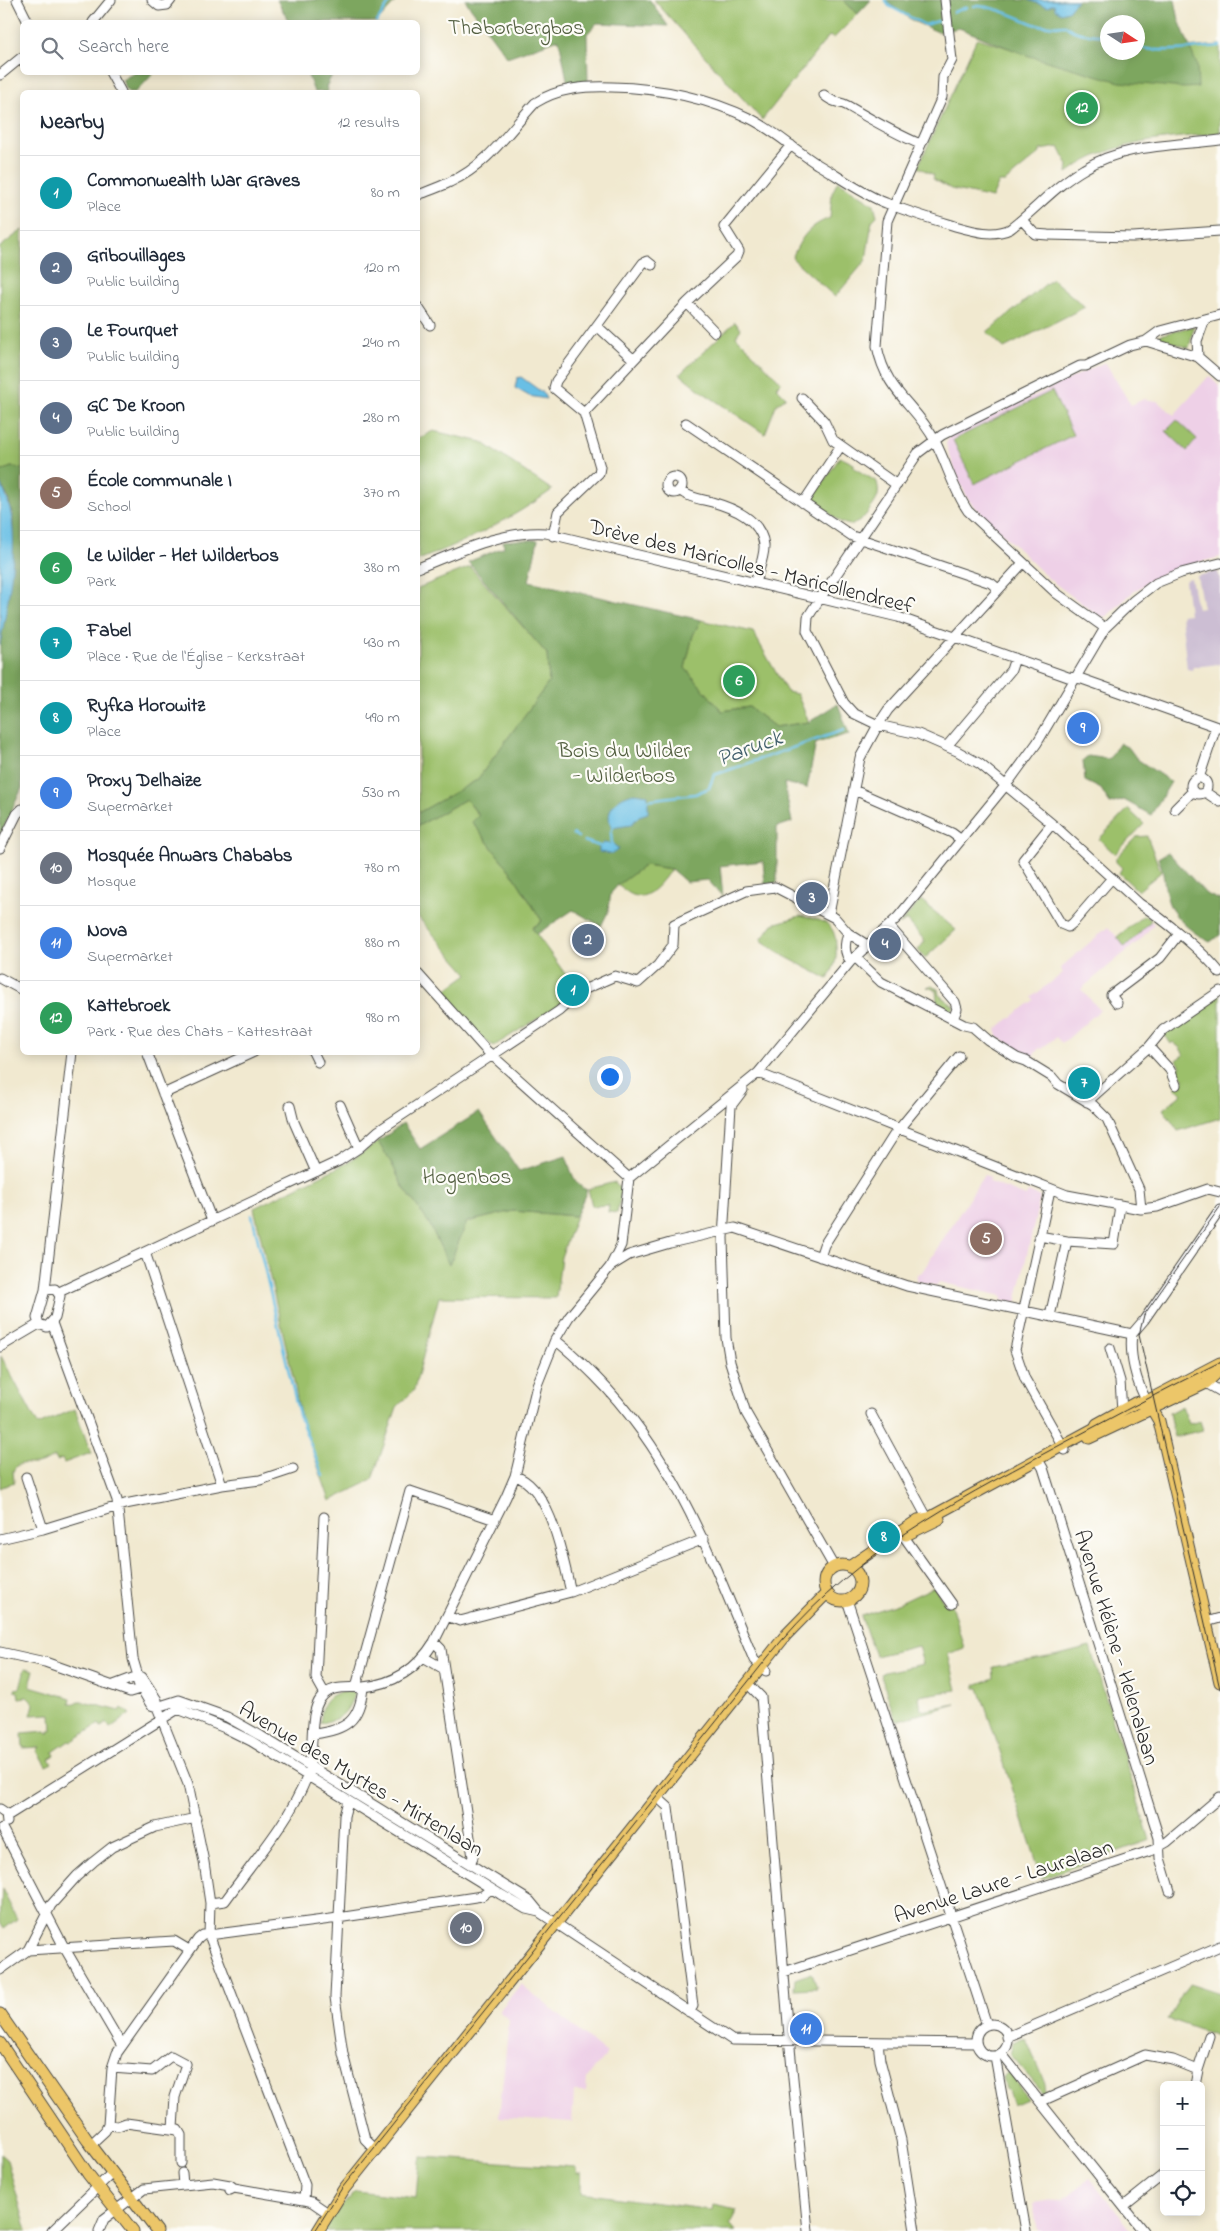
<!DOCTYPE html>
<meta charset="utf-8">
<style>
:root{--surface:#fff;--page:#f6f6f7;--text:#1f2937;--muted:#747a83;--line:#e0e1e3;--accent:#1a73e8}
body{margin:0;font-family:"Indie Flower",sans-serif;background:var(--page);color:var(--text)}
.controls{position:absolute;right:15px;bottom:15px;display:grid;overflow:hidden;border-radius:8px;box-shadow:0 2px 12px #0003}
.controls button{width:45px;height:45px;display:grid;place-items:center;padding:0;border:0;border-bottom:1px solid var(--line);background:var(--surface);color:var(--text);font:25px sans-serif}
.compass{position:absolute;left:1100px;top:15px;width:45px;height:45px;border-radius:50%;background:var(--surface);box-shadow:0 2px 12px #0003;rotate:102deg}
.you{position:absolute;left:609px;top:1076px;width:18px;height:18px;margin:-12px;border:4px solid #fff;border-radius:50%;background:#1a73e8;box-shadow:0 0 0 8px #1a73e833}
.badge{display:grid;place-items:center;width:32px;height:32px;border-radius:50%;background:var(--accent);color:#fff;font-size:16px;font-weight:700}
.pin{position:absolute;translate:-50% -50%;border:2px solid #fff;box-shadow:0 1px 5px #0006}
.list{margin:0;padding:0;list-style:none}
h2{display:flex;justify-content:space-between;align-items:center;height:65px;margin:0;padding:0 20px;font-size:21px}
h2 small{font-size:16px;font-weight:400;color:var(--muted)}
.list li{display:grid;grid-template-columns:32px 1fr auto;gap:15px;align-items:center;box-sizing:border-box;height:75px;padding:0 20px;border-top:1px solid var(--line)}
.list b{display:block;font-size:19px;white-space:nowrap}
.list p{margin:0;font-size:16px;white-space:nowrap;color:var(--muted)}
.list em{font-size:16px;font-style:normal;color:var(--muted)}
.icon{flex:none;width:28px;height:28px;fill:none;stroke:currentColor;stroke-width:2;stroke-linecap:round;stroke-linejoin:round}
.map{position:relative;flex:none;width:1220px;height:2231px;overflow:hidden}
.search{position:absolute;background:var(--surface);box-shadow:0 2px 12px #0003;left:20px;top:20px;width:400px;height:55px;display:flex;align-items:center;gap:12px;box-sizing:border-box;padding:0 18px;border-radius:8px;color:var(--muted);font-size:19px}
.panel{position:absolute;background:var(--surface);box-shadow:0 2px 12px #0003;left:20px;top:90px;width:400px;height:965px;border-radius:8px}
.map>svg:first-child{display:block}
.built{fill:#eed0e7}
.industrial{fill:#ccbed3}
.green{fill:#9cc06a;stroke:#64764a}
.forest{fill:#7da65e;stroke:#546844;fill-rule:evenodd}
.water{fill:#69bfe5;stroke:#4a7588}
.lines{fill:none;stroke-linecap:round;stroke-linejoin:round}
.stream{stroke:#69bfe5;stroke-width:2.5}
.minor-casing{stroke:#494844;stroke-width:11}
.major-casing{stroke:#494844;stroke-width:13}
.minor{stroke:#fff;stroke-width:9}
.major{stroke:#ecc669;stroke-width:11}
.tram{stroke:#2b2b2b;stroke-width:1}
.labels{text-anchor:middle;stroke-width:4.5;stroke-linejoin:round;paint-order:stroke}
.park-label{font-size:22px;fill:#535f41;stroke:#fdfcf7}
.street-label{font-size:22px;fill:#2b2b2b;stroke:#fdfcf7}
.water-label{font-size:24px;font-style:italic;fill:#415f6c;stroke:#fdfcf7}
</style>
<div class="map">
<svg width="1220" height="2231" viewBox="0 0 1220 2231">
<rect width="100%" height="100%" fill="#fdfcf7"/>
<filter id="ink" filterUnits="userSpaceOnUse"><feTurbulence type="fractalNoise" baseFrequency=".02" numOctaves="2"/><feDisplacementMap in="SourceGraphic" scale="10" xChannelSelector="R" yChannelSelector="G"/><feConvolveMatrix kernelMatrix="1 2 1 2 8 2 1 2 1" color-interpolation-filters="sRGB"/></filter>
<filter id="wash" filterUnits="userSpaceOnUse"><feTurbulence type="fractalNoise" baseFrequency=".0096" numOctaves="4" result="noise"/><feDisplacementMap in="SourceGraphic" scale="20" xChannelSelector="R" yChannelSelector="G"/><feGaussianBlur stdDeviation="1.12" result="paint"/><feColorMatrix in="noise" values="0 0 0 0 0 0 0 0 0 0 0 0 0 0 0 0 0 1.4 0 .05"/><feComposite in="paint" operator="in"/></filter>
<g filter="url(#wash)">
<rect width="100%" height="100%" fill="#f1e9d0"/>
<path class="built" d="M1105,362L1131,405L1144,399L1157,401L1174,415L1209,376L1220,387V557L1180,567L1154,578L1133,592L1107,616L1100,617L1049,579L970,502L959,481L946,444L950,436Z
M1144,915L1154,924L1141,939L1081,989L1100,1010L1062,1044L1056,1037L1041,1049L1039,1048L1032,1057L998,1037L996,1029L1034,1000L1032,997L1063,973L1060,968L1108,927L1117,937Z
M984,1175L990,1177L989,1182L1026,1196L1028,1192L1040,1197L1016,1303L1002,1300L1003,1296L939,1282L937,1285H933L916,1281L917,1274L922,1272Z
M521,1984L607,2054L587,2078L586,2092H574L572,2122L499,2117L509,2020L499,2011Z
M1090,2178L1132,2231H1038L1033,2204L1064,2199Z"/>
<path class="industrial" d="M1218,571L1220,581V664L1193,667L1192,670L1187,669L1181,615L1189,614L1185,580L1191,578L1197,609L1203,608L1197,576Z"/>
<path class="green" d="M654,0H843L858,14L834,38L829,36L762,120Z
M977,38L1056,63L1108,52H1138L1220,45V133C1167,139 1111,140 1067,173L1068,165L1059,147L1040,150V153L1005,182H999L992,198L951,189L933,179L934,175L918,167Z
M838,181L874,204L877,216L872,221L866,260L835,297L792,258C801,238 808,226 830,218L832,193Z
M22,230V469L11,467L0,472V247Z
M1052,279L1085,307L1004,348L987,332Z
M735,322L741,329L736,336L781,382L776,387L786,397L776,405L765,434L701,391L680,374Z
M1194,326L1189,348L1160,338V335Z
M1052,391L1073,435L974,484L953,440Z
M1177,420L1197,439L1187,451L1166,431Z
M433,431L482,442L552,490C510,520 466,542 418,560V439Z
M840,457L854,464V468L877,482C880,494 878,499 871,508C856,530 846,529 827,511C822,506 815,506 812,499Z
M470,567L547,654L549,682L477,780L418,813V588Z
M701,620L753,632L787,692L797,694L809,722L775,727L749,707L722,711L685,668L693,635Z
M466,799L479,816L472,822L514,876L542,921L532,928L576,989L567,1000L494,1046L482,1039L443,992L468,974L418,917V826Z
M1128,809L1144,824L1115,854L1099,839Z
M1147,836L1161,872L1138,891L1119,873L1122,868L1116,862V858L1136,837Z
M645,865L671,869C664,879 650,899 636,896C630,895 622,888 617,885Z
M921,900L956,930L925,958L918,950L925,941L907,920L899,925Z
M1144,915L1151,920L1149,923L1125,947L1117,937Z
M800,916C821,920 835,921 836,945C837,961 835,965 828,979L784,956L761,940L773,924Z
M932,986L938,989L939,995L954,1006L952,1012L937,1003L936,990L927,987Z
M1220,994V1118L1178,1131L1163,1109L1182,1094L1175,1087L1184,1079L1176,1069L1181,1067L1177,1060L1184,1055L1180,1048L1173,1042L1171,1044L1164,1034Z
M378,1142L392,1164L402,1185L429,1223L449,1264L467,1222L513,1211L576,1216L561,1257L556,1298L439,1297L414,1390L397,1407L372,1480L330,1501L300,1415L294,1381L254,1208L347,1163Z
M615,1182L622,1190L617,1213L608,1212L609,1205L592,1206L588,1189Z
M1,1356L38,1425L75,1409L91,1453L64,1463L62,1459L57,1461L55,1457C49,1459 41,1464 35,1464C25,1465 19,1460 13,1471L14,1482L0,1488Z
M1182,1406L1189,1424L1200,1421L1203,1430L1174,1437L1169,1413Z
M934,1587L946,1605L951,1604L964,1648L948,1654L957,1690L919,1696L921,1710L956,1704L896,1721L880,1673L923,1664L918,1646L875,1656L861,1616L900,1603Z
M1090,1647L1150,1840L1042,1878L979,1688H975V1685L994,1678L993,1667L1059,1655Z
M25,1668L34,1670L30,1686L71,1698L70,1703C76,1704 75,1702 81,1702C85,1702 116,1710 120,1711L122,1708L130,1714L110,1728L107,1723L101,1727L99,1724L71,1742L69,1741L53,1752L55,1755L49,1759L52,1763L46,1766L37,1751L40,1747L23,1748L22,1733L46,1731L49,1734V1731H52L51,1714L31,1715L34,1704L27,1697L19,1698L18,1692L15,1691V1689L20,1688Z
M343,1691L355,1692C347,1713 343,1719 320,1723C323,1703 323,1698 343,1691Z
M2,1889L17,1919L4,1929L0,1923Z
M812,1973L817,1988L794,1989L795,1979Z
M1189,1983L1220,1993V2037L1168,2019Z
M1022,2038L1026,2039L1045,2084L1046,2092L1043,2093L1010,2055L1013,2042Z
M1009,2071L1027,2099L1013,2105L1008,2090H1006L1003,2077Z
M0,2154L7,2160L27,2231H0Z
M422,2157L575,2167L577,2173H581V2193L712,2210L713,2205L737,2210L730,2224L736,2231H323L328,2221L356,2191L416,2198L419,2162Z"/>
<path class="forest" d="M277,0H397L377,22H289Z
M465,0H650L668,26L597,23L587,34L588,83L568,85L559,39L507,57Z
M843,0H871L858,14Z
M884,0H1175L1179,20L1197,65L1198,87L1184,88L1120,82L1026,55L959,28L938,32L913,21ZM1108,22H1138V52H1108Z
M134,73H154L136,92H128L122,80Z
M307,73H333L326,87L328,92H314Z
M11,467L22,469V788L0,836V645L13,542V517L8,497L0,483V472Z
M517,540H538L529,581L701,620L693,635L685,668L722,711L749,707L775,727L809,722L838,704L849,734L816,743L807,788L784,783L792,822L777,827V883L765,884L763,861L720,866L723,897L708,880L686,882L671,869L645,865L618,885L611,893L608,912L601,926L573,910L537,934L532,928L542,921L514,876L472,822L479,815L466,799L418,826V813L477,780L549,682L547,654L468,562L504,547L503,541Z
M1119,743L1129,748L1137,759L1171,782L1151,815L1124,800L1110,804L1101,789L1085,781L1083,760L1088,756L1109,759Z
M1168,852L1206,894L1220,900V935L1210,942C1193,933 1171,917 1167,897C1163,881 1165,874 1158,858Z
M479,1112L519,1171L566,1156C571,1169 573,1185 587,1190L576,1216L513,1211L467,1222L449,1265L429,1223L402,1185L392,1164L378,1142L403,1123L420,1149Z"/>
<path class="water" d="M1028,0H1077L1068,11L1061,13L1055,9L1054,4L1047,7Z
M521,377L543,393L546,399L529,396L515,388L517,378Z
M0,483C26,527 8,597 0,645Z
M635,793L648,795V813L639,816L631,825L612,828C603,810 617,796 635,793Z
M603,843L613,844L619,849L612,854L599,852V847Z"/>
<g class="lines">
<path class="stream" d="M885,0L889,6L925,25L938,21
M974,6C995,6 1014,16 1034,24C1044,27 1055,26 1065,25C1076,36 1094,34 1108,36
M954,12L967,7
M377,22L391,0
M1138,47C1162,54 1194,48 1220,46
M344,72V73
M646,800L695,794L709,788L714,775L844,730
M573,834L578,837
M584,841L602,847
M612,846L611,832L614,825
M252,1215L299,1415L323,1476"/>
</g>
</g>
<g filter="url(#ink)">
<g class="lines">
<defs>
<path id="minor" d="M17,0L28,22
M152,0L159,6L167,5L171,0
M945,0L952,60L943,77L942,97L887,221L877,346C886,393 915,403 935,441C947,464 953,489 968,511L1056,593L1105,628
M93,22L111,0
M110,72L121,92
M0,75L22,57
M824,95C835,105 838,100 848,106C872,120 894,133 920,144
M418,195C428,191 440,187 450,182C487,166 509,131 535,103C558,88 585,86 612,87C660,88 708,98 751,119C775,131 795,150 817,164C838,176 864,195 886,203C908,212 932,219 955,226C973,231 993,237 1010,229C1035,210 1056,185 1084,169C1124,144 1174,146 1220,140
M1022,220L1035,234L1048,235L1133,237L1220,231
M687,303L715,332
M418,307L430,325
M1220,315L1160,331L1146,341L1130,345L1086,366H1080L942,435L918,453L815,606L808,617L807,631L844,703L853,713L878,725L918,734L957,751L980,764L1057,828L1140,904C1162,918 1205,953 1220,973
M1205,319L1197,341L1198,357L1220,376
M597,326L633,359
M1146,341L1198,357
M802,398L824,421L833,440L897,485
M584,413L554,388L556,381L643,263L647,261L652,265
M686,423L852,536L991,583L998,589
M666 485a8 8 0 1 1 16 0a8 8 0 1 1-16 0Z
M679,490C689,498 701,499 712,502C733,508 761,519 764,545C765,556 758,572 755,583
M803,503L840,447
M553,536L558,512L599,473L600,467L584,413L687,303L737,256L739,251L724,227L791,145
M418,568C459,552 501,530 546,533L898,617L1068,677L1082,679L1220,728
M947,746L1011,670L1015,658
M1199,778L1216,727
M1191 786a8 8 0 1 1 16 0a8 8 0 1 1-16 0Z
M854,790L952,833L960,839
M1205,792L1220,802
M1175,809L1193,791
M1051,825L1023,860L1061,924L1068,927L1073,923L1112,878
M0,848L17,814L22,809
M829,914L860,758L878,725L888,710L1023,563
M890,927L955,1002L957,1009L953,1019
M848,933C845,943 843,953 851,961
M855,957L881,982L964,1025L973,1027L988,1040L1017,1058L1026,1061L1052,1077L1058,1084L1093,1105L1107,1119L1139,1189L1141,1209
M418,974L486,1050L629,1178
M0,978L22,990
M1117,1003L1111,995L1160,958L1178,935
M1149,1047L1170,1070L1176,1085
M147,1052L212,1221
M313,1052L318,1062
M758,1073L1067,1195L1141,1209L1157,1207L1208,1189L1220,1192
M743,1090L731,1106L723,1238L726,1338L730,1362L746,1413L834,1567
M163,1094L254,1052
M1087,1102L1149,1047L1163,1030L1220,991
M340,1105L359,1148
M290,1106L294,1122L316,1172
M1050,1190L1015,1350L1025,1379L1065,1450
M1039,1236L1067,1241L1114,1244L1120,1206
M145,1252L222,1485
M820,1257L824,1245L894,1135L959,1056
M611,1266L629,1255L670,1243L735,1228L907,1286L1132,1334
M45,1290L55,1289L60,1296L55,1318L47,1327L39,1324L37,1318L45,1290L72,1052
M59,1292L339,1161L359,1148L378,1131L559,1011L581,991L615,976L638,983L658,965L673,945L674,924L746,891L775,887L835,918L848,933L867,945
M1050,1316L1067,1241
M52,1323L117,1500L133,1659L138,1676V1683L151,1705L157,1707
M1132,1334L1144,1320L1220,1210
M1132,1334C1129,1354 1136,1383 1147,1401
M555,1340C570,1351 582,1363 595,1376C674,1455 712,1559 754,1660L766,1671
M0,1347L39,1324
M1110,1348L1120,1381L1122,1411
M1206,1383L1220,1391
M871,1414L930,1523
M1037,1458L1043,1468L1159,1838L1160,1858L1170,1891
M515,1476C551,1487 563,1560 571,1592
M26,1477L43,1529
M324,1517L316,1678L325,1694
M900,1531L952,1604
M0,1539L43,1529L125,1504L222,1485L260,1480L293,1469
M847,1600L987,2025
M447,1616L460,1621L571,1592L704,1539
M1206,1622L1220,1618
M434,1642L441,1649L473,1857L470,1864
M0,1652L45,1662L130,1692L140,1689L142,1684
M425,1658L444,1669
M138,1676L142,1677L157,1700V1707L188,1784L204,1862L210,1903
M114,1685L138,1676
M749,1685L761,1697L790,2048L808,2231
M356,1687L410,1491L495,1520
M157,1707L179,1700L227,1717L261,1736L530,1901L539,1912
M314,1734C345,1730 360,1722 363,1687
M658,1798L668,1807L693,2006L689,2012
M348,1801L344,1816L335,1997L343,2054L365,2139L375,2149
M0,1809L6,1813L7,1822
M7,1816L178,1709L225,1728L251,1741L500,1894L526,1909L539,1912L732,2040L976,2043
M2,1828L64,1947L122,2046
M28,1950L174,1941L189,1950
M0,1970L28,1950L51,1905L77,1876L93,1862L112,1847L155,1827L196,1818
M784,1972L1153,1850L1167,1842L1220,1797
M976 2040a16 16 0 1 1 32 0a16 16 0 1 1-32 0Z
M1007,2037L1220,1946
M878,2042L880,2060L901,2140L915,2231
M1001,2053L1143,2231
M995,2056L1026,2231
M112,2068L152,2071L171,2056L186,2064L175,2097L173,2128
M1198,2070L1209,2036
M1040,2102L1145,2055L1173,2060L1198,2070L1195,2085
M108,2125L118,2126L126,2123L178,2130L181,2135V2163
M91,2144L105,2131L108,2125L112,2068L117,2053L198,1939L203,1935H209L210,1903L225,1901C253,1862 289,1822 307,1777C316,1755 307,1715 321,1698C332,1684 347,1689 363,1687C394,1684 418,1668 434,1642L506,1497L515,1476L537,1385L555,1340L569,1317L610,1267L621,1245L629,1178L758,1073L851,961L898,917L1010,780L1037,743L1105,628L1134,600L1156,583L1181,573L1220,563
M182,2173L183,2185
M230,2190L234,2188L304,2200L312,2202L328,2213
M304,2200L305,2185L209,1935L331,1919L482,1896L491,1889
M1124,2206L1164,2174
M52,2231L112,2173
M99,2231L104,2219L144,2189L213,2182L230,2185L234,2188"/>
<path id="major" d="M1148,1402L1159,1421L1220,1682
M1089,1438L1206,1383L1220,1370
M906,1535L939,1519
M824 1583a18 18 0 1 1 36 0a18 18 0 1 1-36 0Z
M849,1567L918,1520L929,1518L1095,1428L1097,1424L1135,1403L1147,1401L1220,1363
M0,2014L88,2141L157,2231
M0,2043L88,2174L133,2231
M318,2231L344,2189L786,1635L827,1593"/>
</defs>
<use href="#minor" class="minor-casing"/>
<use href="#major" class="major-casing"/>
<use href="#minor" class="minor"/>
<use href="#major" class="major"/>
<path class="tram" d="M1220,1207L1144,1315L1139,1335L1220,1689
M315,2231L342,2188L768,1657C844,1563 928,1516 1032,1460C1094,1427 1157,1393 1220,1362"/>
</g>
</g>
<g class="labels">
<g class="park-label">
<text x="516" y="34">Thaborbergbos</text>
<text x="624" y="757">Bois du Wilder<tspan x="624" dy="25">- Wilderbos</tspan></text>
<text x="467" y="1183">Hogenbos</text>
</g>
<g class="street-label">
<text transform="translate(752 565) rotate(14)" y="8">Drève des Maricolles - Maricollendreef</text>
<text transform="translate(1118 1647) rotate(73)" y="8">Avenue Hélène - Helenalaan</text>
<text transform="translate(362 1778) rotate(31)" y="8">Avenue des Myrtes - Mirtenlaan</text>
<text transform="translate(1003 1880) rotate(-18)" y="8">Avenue Laure - Lauralaan</text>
</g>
<g class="water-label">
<text transform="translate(749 747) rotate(-20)" y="8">Paruck</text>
</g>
</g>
</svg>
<div class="controls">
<button>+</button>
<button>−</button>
<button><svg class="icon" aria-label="locate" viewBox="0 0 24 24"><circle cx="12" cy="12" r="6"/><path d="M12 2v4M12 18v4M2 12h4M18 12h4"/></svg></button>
</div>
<svg class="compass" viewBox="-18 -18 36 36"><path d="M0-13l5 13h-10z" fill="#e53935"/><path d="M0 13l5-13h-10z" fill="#747a83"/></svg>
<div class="you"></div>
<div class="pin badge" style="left:573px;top:990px;background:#0f9aa8">1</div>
<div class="pin badge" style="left:588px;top:940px;background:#5c6f8a">2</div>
<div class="pin badge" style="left:812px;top:898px;background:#5c6f8a">3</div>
<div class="pin badge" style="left:885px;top:944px;background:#5c6f8a">4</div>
<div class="pin badge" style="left:986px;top:1239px;background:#8d6e63">5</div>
<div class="pin badge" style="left:739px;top:681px;background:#2e9e5b">6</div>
<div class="pin badge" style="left:1084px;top:1083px;background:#0f9aa8">7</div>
<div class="pin badge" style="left:884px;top:1537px;background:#0f9aa8">8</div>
<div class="pin badge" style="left:1083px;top:728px;background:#3f7fe0">9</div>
<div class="pin badge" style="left:466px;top:1928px;background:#6b7280">10</div>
<div class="pin badge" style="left:806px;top:2029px;background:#3f7fe0">11</div>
<div class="pin badge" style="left:1082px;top:108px;background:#2e9e5b">12</div>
<div class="search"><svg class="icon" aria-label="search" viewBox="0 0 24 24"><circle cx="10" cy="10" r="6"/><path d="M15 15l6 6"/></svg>Search here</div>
<section class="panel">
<h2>Nearby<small>12 results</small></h2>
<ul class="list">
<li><span class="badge" style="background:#0f9aa8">1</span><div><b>Commonwealth War Graves</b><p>Place</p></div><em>80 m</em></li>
<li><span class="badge" style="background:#5c6f8a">2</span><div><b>Gribouillages</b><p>Public building</p></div><em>120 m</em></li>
<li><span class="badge" style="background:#5c6f8a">3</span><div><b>Le Fourquet</b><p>Public building</p></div><em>240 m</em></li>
<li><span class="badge" style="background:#5c6f8a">4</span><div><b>GC De Kroon</b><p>Public building</p></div><em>280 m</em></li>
<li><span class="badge" style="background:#8d6e63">5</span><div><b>École communale I</b><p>School</p></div><em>370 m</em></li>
<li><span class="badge" style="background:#2e9e5b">6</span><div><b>Le Wilder - Het Wilderbos</b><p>Park</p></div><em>380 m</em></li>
<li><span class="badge" style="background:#0f9aa8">7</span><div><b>Fabel</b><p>Place · Rue de l'Église - Kerkstraat</p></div><em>430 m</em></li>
<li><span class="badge" style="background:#0f9aa8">8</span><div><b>Ryfka Horowitz</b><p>Place</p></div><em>490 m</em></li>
<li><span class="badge" style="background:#3f7fe0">9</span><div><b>Proxy Delhaize</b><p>Supermarket</p></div><em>530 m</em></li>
<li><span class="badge" style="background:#6b7280">10</span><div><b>Mosquée Anwars Chababs</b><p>Mosque</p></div><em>780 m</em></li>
<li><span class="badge" style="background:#3f7fe0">11</span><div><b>Nova</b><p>Supermarket</p></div><em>880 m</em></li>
<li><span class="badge" style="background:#2e9e5b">12</span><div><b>Kattebroek</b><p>Park · Rue des Chats - Kattestraat</p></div><em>980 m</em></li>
</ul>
</section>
</div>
